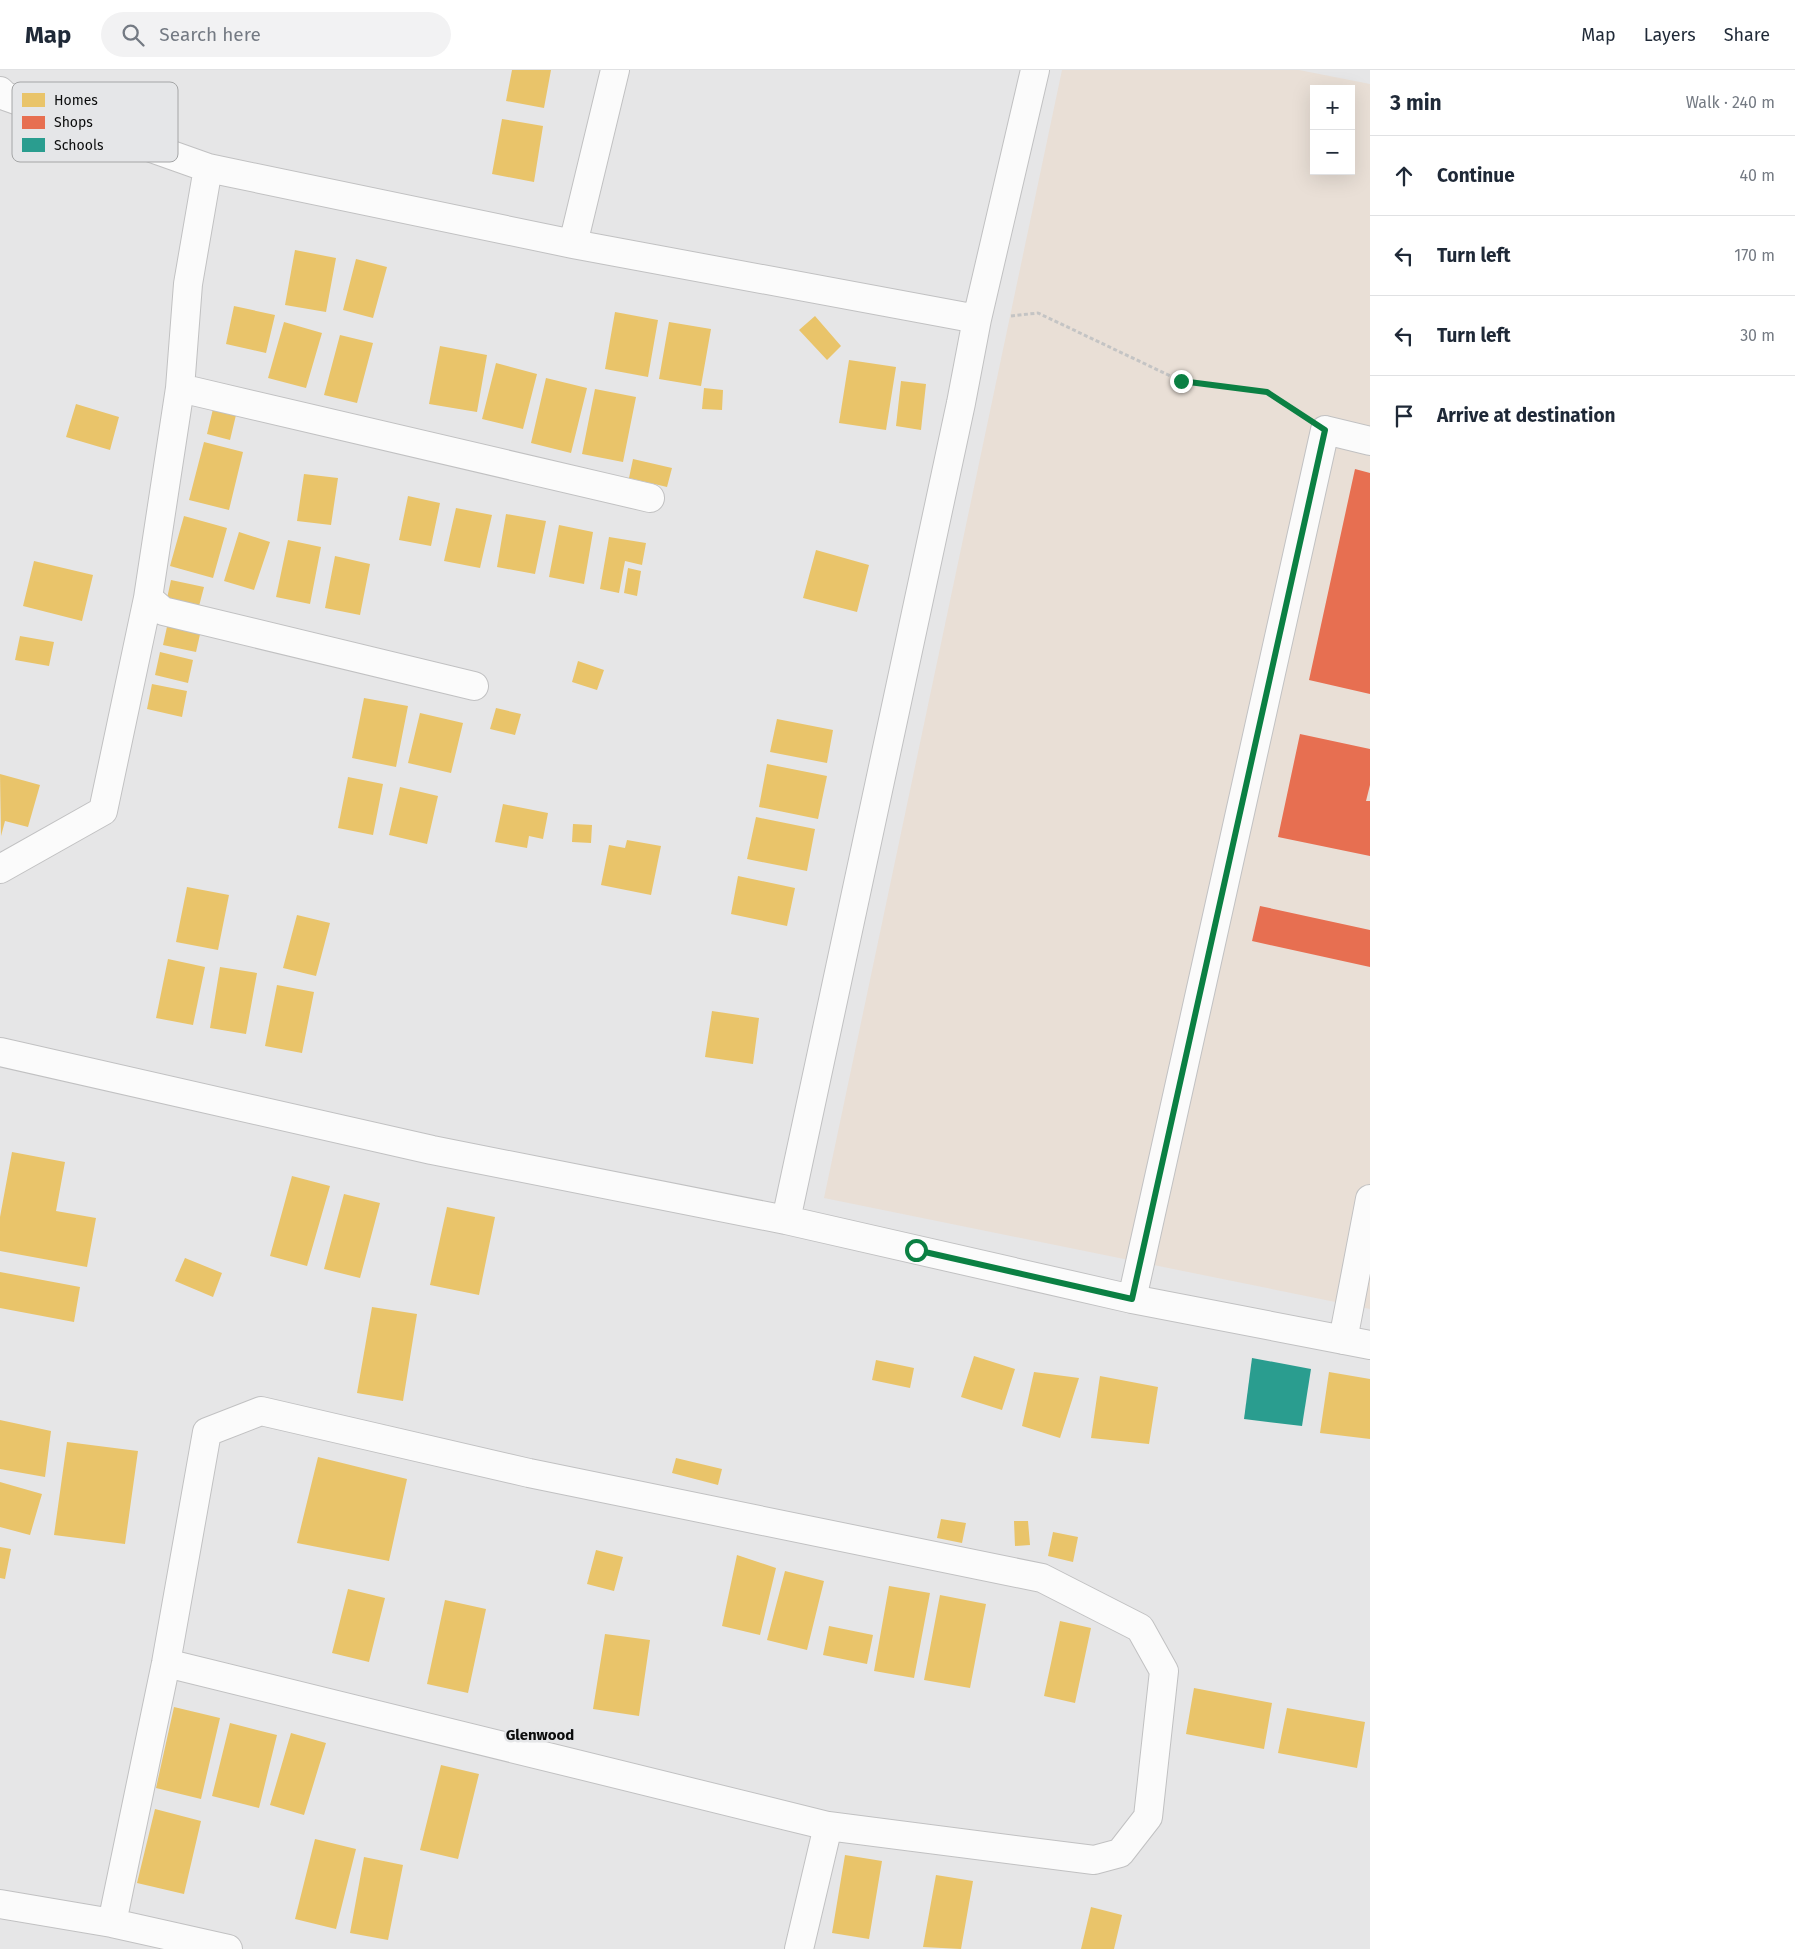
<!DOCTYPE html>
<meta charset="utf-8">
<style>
:root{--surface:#fff;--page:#f2f2f3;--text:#1f2937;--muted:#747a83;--line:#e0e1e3}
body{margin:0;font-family:"Fira Sans",sans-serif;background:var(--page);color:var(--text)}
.controls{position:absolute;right:15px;top:15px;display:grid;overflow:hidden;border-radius:0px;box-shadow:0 5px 20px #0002}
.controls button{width:45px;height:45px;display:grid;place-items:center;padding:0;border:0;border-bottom:1px solid var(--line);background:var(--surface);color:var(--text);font:25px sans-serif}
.stop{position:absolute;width:15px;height:15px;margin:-11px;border:4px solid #0b8043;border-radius:50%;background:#fff}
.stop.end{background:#0b8043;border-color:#fff;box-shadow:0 1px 5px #0008}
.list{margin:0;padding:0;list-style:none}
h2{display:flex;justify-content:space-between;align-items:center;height:65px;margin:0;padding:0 20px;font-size:21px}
h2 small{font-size:16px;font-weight:400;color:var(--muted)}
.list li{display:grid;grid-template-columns:32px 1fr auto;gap:15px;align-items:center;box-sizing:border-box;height:80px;padding:0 20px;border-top:1px solid var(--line)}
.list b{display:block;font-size:19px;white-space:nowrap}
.list em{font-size:16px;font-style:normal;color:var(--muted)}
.icon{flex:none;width:28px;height:28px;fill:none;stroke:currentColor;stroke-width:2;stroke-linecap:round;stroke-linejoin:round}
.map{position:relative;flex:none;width:1370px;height:1879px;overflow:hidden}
header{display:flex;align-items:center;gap:30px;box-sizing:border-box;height:70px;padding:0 25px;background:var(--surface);border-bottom:1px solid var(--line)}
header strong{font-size:24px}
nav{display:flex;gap:28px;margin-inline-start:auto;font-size:18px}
.search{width:350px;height:45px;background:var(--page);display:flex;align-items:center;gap:12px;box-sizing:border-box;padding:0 18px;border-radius:28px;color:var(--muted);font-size:19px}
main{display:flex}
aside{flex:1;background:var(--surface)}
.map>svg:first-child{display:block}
.commercial{fill:#e9dfd6;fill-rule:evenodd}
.homes{fill:#e9c46a}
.shops{fill:#e76f51}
.schools{fill:#2a9d8f}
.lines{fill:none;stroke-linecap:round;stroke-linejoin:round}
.minor-casing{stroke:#c1c1c2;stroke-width:30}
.path{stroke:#c4c4c4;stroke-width:3;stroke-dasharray:4 2.5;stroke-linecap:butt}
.minor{stroke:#fbfbfb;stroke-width:28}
.route{stroke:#0b8043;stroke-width:6}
.labels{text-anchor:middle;stroke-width:5;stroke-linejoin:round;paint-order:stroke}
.neighbourhood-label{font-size:15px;font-weight:bold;fill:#0b0c0c;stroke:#e5e6e8}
.key{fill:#e5e6e8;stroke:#a4a5a6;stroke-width:1}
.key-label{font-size:14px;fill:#0b0c0c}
</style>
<header>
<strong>Map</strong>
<div class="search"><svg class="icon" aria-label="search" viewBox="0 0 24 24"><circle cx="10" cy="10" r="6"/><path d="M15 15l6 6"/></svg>Search here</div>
<nav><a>Map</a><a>Layers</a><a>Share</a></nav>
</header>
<main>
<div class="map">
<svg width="1370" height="1879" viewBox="0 0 1370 1879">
<rect width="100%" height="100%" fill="#e6e6e7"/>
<path class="commercial" d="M1062,0H1299L1370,14V1239L824,1128ZM1314,19H1351V101H1314Z"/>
<path class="homes" d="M512,0H551L544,38L506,31Z
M502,49L543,56L534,112L492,104Z
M295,180L336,188L326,242L285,235Z
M356,189L387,197L373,248L343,240Z
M234,236L275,245L266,283L226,274Z
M615,242L658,250L648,307L605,299Z
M815,246L841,276L827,290L799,260Z
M284,252L322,263L306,318L268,308Z
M669,252L711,259L701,316L659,309Z
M340,265L373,273L357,333L324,325Z
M440,276L487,285L477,342L429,334Z
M849,290L896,297L886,360L839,353Z
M496,293L537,304L523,359L482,349Z
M546,308L587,318L571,383L531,373Z
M901,311L926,314L921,360L896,356Z
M704,318L723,320L722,340L702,339Z
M595,319L636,327L623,392L582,384Z
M76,334L119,347L110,380L66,367Z
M213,339L236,345L230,370L207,364Z
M204,372L243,382L229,440L189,430Z
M633,389L672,398L667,417L629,408Z
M304,404L338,408L331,455L297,451Z
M408,426L440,433L431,476L399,470Z
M456,438L492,445L480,498L444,491Z
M506,444L546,451L535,504L497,497Z
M184,446L227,458L213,508L170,496Z
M559,455L593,462L584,514L549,507Z
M239,462L270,472L254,520L224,511Z
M609,467L646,473L642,495L625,491L619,523L600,519Z
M288,470L321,477L310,534L276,527Z
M816,480L869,495L857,542L803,528Z
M335,486L370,494L360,545L325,538Z
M34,491L93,505L82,551L23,536Z
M628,498L641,501L637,526L624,523Z
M171,510L204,517L198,540L166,533Z
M168,552L201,560L196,582L163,575Z
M20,566L54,572L49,596L15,590Z
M160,582L193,590L188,613L155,605Z
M578,591L604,600L597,620L572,612Z
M152,614L187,621L182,647L147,639Z
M364,628L408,636L396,697L352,688Z
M496,638L521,644L515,665L490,659Z
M420,643L463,653L451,703L408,693Z
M777,649L833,660L827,693L770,682Z
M767,694L827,706L818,749L759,737Z
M0,704L40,715L28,757L5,751L1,766Z
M348,707L383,714L373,765L338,758Z
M400,717L438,726L427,774L389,765Z
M503,734L548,743L543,769L529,766L527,778L495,772Z
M756,747L815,759L807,801L747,789Z
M573,754L592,755L591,773L572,772Z
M627,770L661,776L651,825L601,815L609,775L625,778Z
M738,806L795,818L787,856L731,844Z
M187,817L229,825L218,880L176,872Z
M297,845L330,853L316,906L283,898Z
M168,889L205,897L193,955L156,948Z
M220,897L257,903L246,964L210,958Z
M277,915L314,922L302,983L265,976Z
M712,941L759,948L753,994L705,987Z
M12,1082L65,1092L56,1141L96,1148L87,1197L0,1181V1147Z
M292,1106L330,1116L307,1196L270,1186Z
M344,1124L380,1133L360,1208L324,1199Z
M447,1137L495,1147L479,1225L430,1215Z
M185,1188L222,1203L213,1227L175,1211Z
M0,1202L80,1217L74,1252L0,1238Z
M372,1237L417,1244L403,1331L357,1323Z
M974,1286L1015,1299L1002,1340L961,1327Z
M876,1290L914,1298L910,1318L872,1310Z
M1034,1302L1079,1308L1060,1368L1022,1356Z
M1329,1302L1370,1309V1369L1320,1363Z
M1100,1306L1158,1317L1149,1374L1091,1368Z
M0,1350L51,1361L45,1407L0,1399Z
M67,1372L138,1381L125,1474L54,1465Z
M318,1387L407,1409L389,1491L297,1473Z
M676,1388L722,1399L718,1415L672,1403Z
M0,1412L42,1424L30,1465L0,1457Z
M941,1449L966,1453L962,1473L937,1468Z
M1014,1451H1028L1030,1475L1015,1476Z
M1053,1462L1078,1467L1073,1492L1048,1486Z
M0,1477L11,1479L5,1509L0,1508Z
M596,1480L623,1487L614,1521L587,1514Z
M737,1485L776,1498L760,1565L722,1556Z
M785,1501L824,1511L807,1580L767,1570Z
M889,1516L930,1523L914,1608L874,1601Z
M348,1519L385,1528L369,1592L332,1583Z
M940,1525L986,1534L970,1618L924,1610Z
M445,1530L486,1539L468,1623L427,1614Z
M1060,1551L1091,1558L1075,1633L1044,1626Z
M829,1556L873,1565L867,1594L823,1585Z
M605,1564L650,1570L639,1646L593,1639Z
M1194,1618L1272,1633L1264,1679L1186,1664Z
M174,1637L220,1648L201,1729L156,1718Z
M1287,1638L1365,1652L1357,1698L1278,1683Z
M230,1653L277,1665L259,1738L212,1726Z
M291,1663L326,1673L304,1745L270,1735Z
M441,1695L479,1704L458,1789L420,1780Z
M155,1739L201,1751L184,1824L137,1813Z
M315,1769L356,1779L336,1859L295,1849Z
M845,1785L882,1791L869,1869L832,1863Z
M364,1787L403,1795L388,1870L350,1863Z
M936,1805L973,1811L961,1879L923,1877Z
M1091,1837L1122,1845L1114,1879H1081Z"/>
<path class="shops" d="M1355,399L1370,403V624L1309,610Z
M1300,664L1370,679V715L1366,731H1370V786L1278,767Z
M1260,836L1370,860V897L1252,871Z"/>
<path class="schools" d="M1252,1288L1311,1299L1302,1356L1244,1349Z"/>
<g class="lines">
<defs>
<path id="minor" d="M0,21L5,26L208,98L573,174L977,249
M573,174L615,0
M180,318L650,428
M148,528L163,541L474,616
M0,799L103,741L148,528L180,318L188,214L208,98
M0,982L432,1080L786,1150L1132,1229L1370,1275
M786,1150L961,333L977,249L1035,0
M1132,1229L1325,360L1370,371
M1343,1270L1370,1129
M0,1834L112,1853L228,1879
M112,1853L166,1593L207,1362L261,1341L529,1403L1042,1508L1140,1558L1164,1601L1148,1747L1120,1783L1094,1790L828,1756L166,1593
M799,1879L828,1756"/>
</defs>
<use href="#minor" class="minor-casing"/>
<path class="path" d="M1011,246L1038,243L1181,311L1267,321L1298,342"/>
<use href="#minor" class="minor"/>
</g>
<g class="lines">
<path class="route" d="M916,1180L1132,1229L1325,360L1267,322L1181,311"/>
</g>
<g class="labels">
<g class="neighbourhood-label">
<text x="540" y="1670">Glenwood</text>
</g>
</g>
<rect x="12" y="12" width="166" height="80" rx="8" class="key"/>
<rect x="22" y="23" width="23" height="14" fill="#e9c46a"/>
<rect x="22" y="46" width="23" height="13" fill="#e76f51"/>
<rect x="22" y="68" width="23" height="14" fill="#2a9d8f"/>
<g class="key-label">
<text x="54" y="35">Homes</text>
<text x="54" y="57">Shops</text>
<text x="54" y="80">Schools</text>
</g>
</svg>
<div class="controls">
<button>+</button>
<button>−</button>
</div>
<div class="stop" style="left:916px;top:1180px"></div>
<div class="stop end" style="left:1181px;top:311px"></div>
</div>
<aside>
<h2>3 min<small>Walk · 240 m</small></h2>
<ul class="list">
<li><svg class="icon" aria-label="ahead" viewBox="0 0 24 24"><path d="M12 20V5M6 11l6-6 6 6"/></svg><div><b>Continue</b></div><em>40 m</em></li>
<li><svg class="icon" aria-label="left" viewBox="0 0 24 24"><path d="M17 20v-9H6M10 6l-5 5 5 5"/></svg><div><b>Turn left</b></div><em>170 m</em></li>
<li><svg class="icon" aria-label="left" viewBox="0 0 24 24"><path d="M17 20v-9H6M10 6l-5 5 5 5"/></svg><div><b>Turn left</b></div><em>30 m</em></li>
<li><svg class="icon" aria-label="arrive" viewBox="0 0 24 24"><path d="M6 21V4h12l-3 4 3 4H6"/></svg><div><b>Arrive at destination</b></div></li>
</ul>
</aside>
</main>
